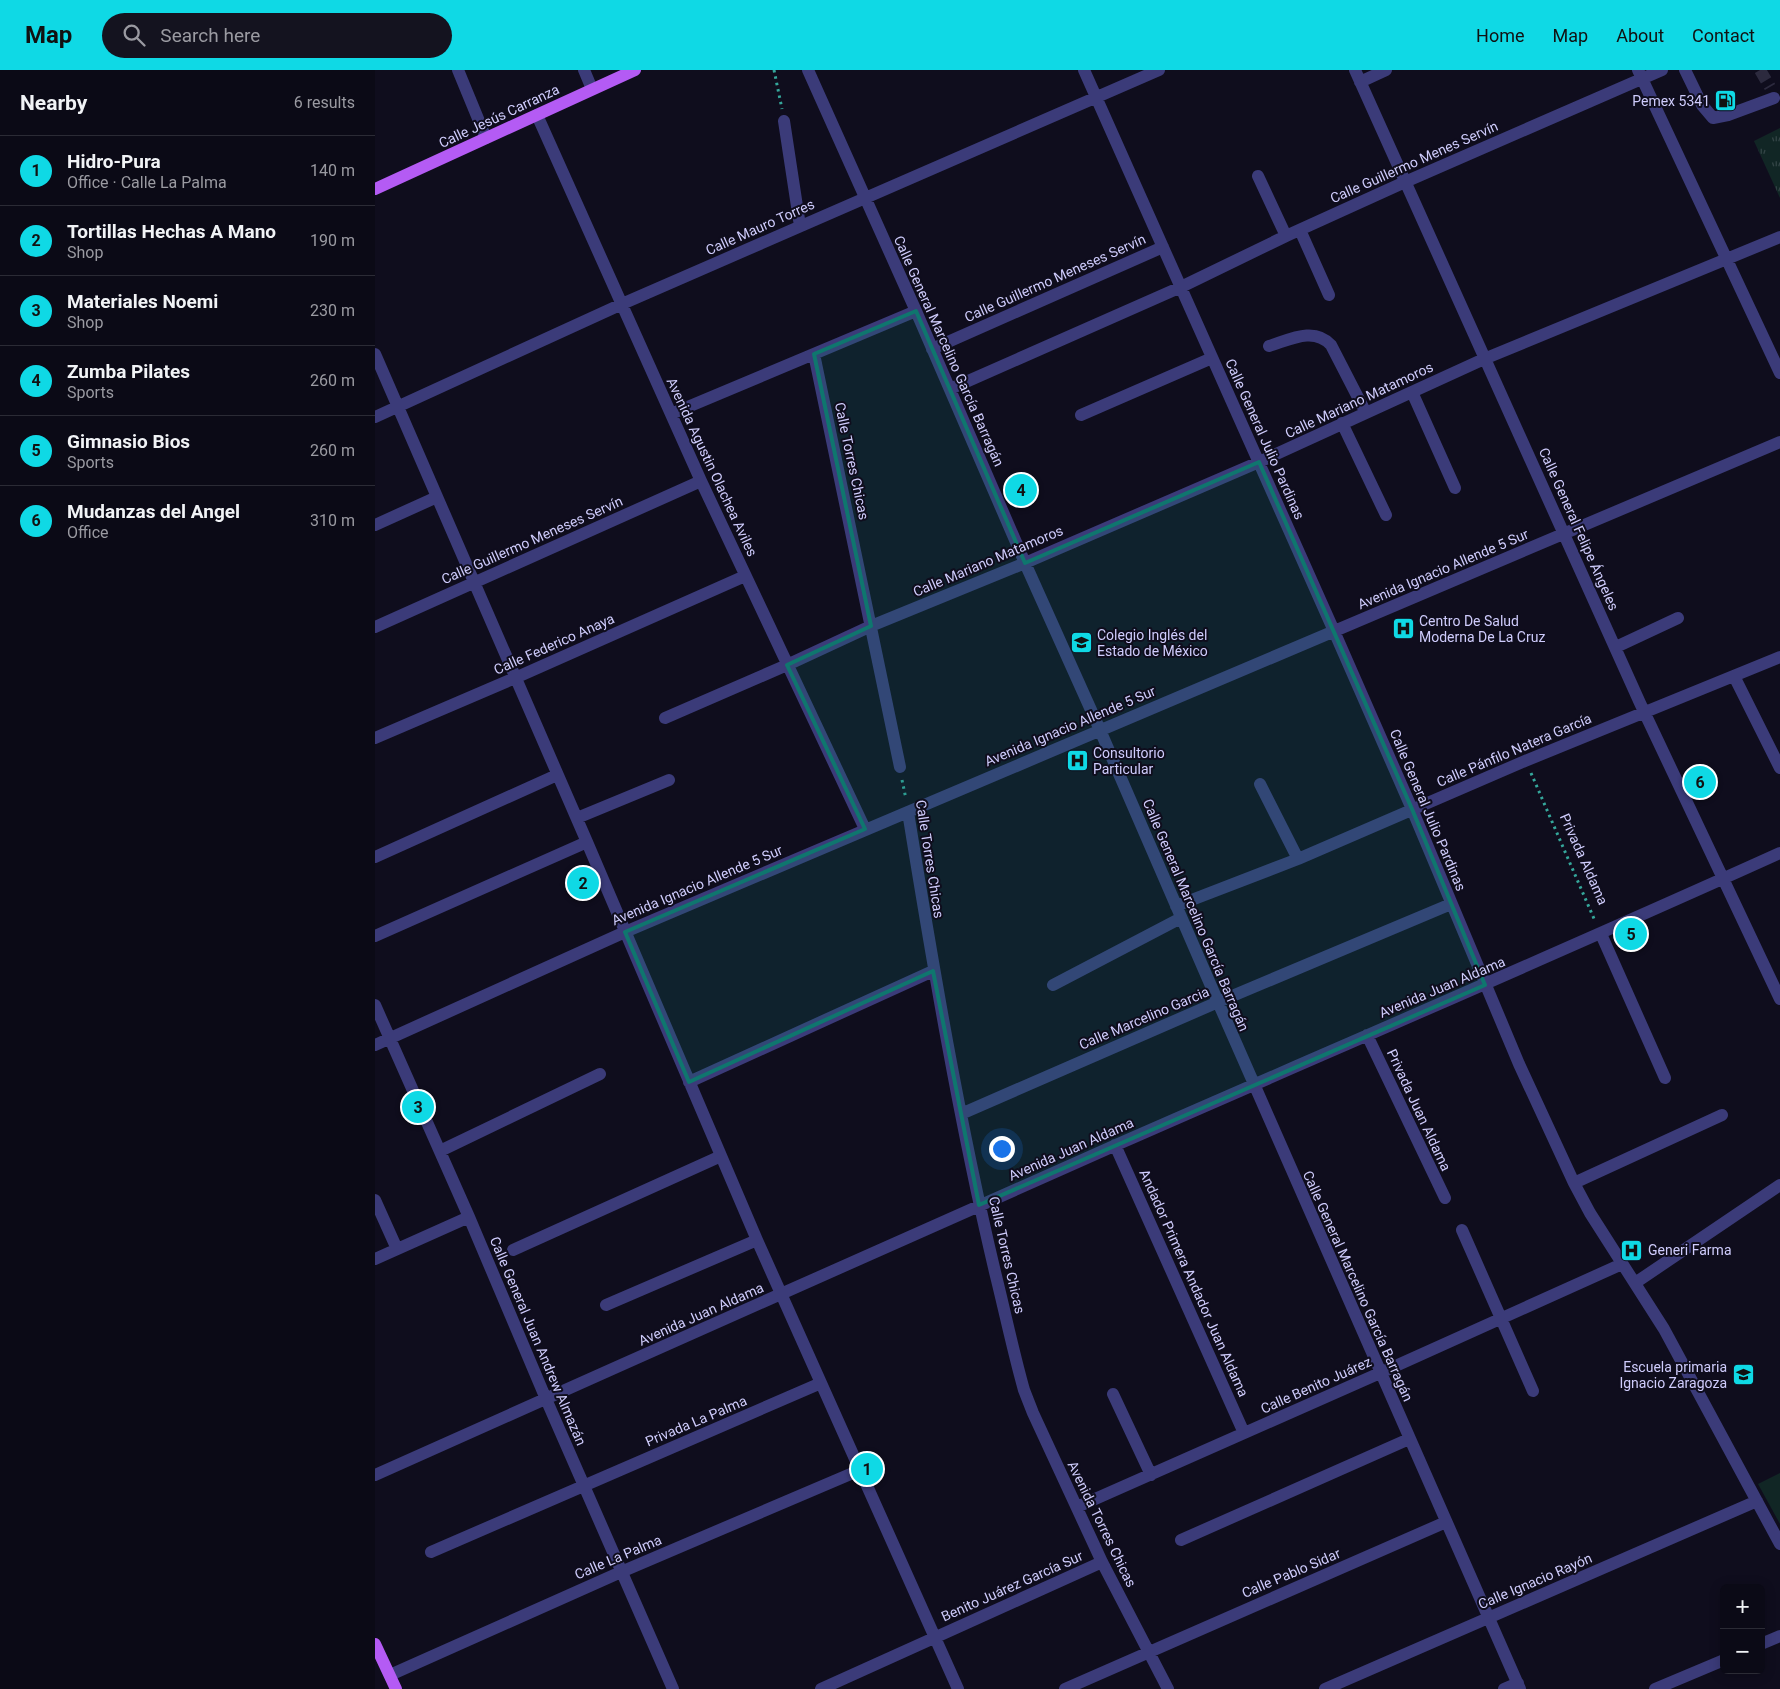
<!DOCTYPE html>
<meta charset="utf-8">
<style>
:root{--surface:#0b0a16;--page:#14131f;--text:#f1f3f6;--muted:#9a9aa1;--line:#2b2b35;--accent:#0fd9e5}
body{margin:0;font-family:Roboto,sans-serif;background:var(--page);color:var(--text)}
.controls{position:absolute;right:15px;bottom:15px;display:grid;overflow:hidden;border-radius:8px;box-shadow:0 2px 12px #0003}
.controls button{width:45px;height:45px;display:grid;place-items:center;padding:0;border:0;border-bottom:1px solid var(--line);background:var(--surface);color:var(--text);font:25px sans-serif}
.you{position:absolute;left:626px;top:1078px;width:18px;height:18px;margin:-12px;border:4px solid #fff;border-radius:50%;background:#1a73e8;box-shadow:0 0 0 8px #1a73e833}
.badge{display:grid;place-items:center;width:32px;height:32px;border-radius:50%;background:var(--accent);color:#111;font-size:16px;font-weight:700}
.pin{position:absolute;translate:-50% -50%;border:2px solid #fff;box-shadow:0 1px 5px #0006}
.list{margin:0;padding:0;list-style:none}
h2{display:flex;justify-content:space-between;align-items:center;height:65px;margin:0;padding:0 20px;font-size:21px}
h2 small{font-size:16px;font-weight:400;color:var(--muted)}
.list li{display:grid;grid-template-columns:32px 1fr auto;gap:15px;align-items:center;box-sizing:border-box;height:70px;padding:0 20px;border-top:1px solid var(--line)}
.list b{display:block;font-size:19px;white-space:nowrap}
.list p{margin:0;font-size:16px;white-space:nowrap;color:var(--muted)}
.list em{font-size:16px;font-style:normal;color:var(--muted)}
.icon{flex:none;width:28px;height:28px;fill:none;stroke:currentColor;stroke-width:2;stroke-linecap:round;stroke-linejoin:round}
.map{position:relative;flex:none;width:1405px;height:1619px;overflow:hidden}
header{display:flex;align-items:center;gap:30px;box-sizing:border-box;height:70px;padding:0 25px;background:var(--accent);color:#111}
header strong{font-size:24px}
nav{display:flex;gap:28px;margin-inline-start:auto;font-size:18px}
.search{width:350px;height:45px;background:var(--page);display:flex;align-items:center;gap:12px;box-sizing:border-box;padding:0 18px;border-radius:28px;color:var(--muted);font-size:19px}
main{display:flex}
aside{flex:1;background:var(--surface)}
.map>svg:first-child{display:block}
.grass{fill:url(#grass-tufts)}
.park{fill:#112625}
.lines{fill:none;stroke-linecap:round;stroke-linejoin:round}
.minor-tunnel{stroke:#2c2a3e;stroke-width:12;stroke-dasharray:12 6;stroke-linecap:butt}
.path{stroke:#35a79b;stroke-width:3;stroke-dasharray:2.5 4;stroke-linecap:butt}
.minor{stroke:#3b3b79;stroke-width:12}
.major{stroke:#b45bf4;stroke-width:12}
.marked{fill:#0f766e;fill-opacity:0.2;stroke:#0f766e;stroke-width:4;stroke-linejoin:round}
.labels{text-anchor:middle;stroke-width:4;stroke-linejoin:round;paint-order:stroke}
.poi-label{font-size:14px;fill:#cfccfc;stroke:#0f0d1d;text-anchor:start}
.street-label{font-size:14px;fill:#cfccfc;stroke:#0f0d1d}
</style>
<header>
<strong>Map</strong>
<div class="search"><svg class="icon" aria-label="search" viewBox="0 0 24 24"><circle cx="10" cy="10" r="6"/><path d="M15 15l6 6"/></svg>Search here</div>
<nav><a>Home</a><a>Map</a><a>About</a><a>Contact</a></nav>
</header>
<main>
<aside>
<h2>Nearby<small>6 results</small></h2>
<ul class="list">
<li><span class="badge">1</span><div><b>Hidro-Pura</b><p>Office · Calle La Palma</p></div><em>140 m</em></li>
<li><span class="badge">2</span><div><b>Tortillas Hechas A Mano</b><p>Shop</p></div><em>190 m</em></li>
<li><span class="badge">3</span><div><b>Materiales Noemi</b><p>Shop</p></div><em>230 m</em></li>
<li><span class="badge">4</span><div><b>Zumba Pilates</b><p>Sports</p></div><em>260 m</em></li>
<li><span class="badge">5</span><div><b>Gimnasio Bios</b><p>Sports</p></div><em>260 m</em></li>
<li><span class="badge">6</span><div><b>Mudanzas del Angel</b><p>Office</p></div><em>310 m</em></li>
</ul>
</aside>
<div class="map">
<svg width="1405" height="1619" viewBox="0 0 1405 1619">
<defs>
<pattern id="grass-tufts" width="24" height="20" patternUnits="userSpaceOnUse" patternTransform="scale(1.25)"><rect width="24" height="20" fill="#112625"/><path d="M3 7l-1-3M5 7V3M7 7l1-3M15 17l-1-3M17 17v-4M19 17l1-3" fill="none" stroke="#334446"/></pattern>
</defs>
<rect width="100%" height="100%" fill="#0f0d1d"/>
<path class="grass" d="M1405,58V128L1379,71Z"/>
<path class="park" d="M1405,1403V1454L1383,1414Z"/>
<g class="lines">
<path class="minor-tunnel" d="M1385,0L1395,17"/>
<path class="path" d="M399,0L407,39
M1156,703L1220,851
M527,710L531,729"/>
<path class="minor" d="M83,0L111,68
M209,0L217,19
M433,0L541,241L650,493L725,660L843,932L1145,1619
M709,0L959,561L1037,739L1144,994L1199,1113L1215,1143L1289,1259L1405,1474
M980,0L1265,633L1405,929
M1263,0L1405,303
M1310,0L1327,35L1338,48L1353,45L1399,28
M985,12L1011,0
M162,45L326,411L490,759
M409,51L425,156
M883,106L911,166
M925,160L954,225
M894,276C914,270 939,256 956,275L991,343
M557,279L788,177
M0,284L212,772L382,1170L583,1619
M439,284L525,697
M575,319L806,217L911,166L1030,112L1287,0
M1037,322L1080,418
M296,344L541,241
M706,345L837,288
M0,347L247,234L784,0
M967,353L1011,445
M0,455L62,427
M0,557L326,411
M1241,577L1303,548
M1359,606L1405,698
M290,648L412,595L496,556L650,493L884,392L1109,289L1405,167
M0,668L140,608L370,506
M885,714L923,789
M533,742C558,896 584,1050 620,1202C630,1242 638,1281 649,1320L658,1343L727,1492L793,1619
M202,748L294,710
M0,787L182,705
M801,836L923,789L1150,691L1405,587
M1226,864L1290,1008
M0,866L212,772
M678,915L806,848
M0,935L94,1147L171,1329L298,1619
M992,965L1070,1128
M0,975L250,862L1405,372
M314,1012L558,901
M586,1044L843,932L1076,834
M740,1075L869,1363
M65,1081L225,1004
M1199,1113L1347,1045
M0,1130L22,1179
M1087,1160L1158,1321
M138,1180L346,1086
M0,1189L94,1147
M1260,1213L1405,1115
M231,1235L382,1170
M738,1324L776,1405
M0,1405C247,1295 493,1184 741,1075C962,978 1184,883 1405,783
M702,1437L1005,1303L1247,1194
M806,1470L1034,1369
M56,1482L446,1313
M1386,1574L1405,1566
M15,1605L246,1502L485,1400
M446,1619L727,1492
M690,1619L1071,1452
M950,1619L1382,1431
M1129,1619L1143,1613
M1280,1619L1349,1590"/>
<path class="major" d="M0,119L260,0
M0,1574L21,1619"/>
</g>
<path class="marked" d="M541,241L650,493L884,392L1037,739L1110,915L604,1135L558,901L314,1012L250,862L490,759L412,595L496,556L439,284Z"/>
<defs>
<symbol id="fuel-square" viewBox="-11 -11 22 22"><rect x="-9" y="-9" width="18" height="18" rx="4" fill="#0fd9e5" stroke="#0f0d1d"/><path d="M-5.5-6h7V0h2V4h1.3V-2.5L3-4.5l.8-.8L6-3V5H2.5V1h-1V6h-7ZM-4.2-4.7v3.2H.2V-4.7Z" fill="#111"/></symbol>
<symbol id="hospital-square" viewBox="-11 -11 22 22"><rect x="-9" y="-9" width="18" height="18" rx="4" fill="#0fd9e5" stroke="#0f0d1d"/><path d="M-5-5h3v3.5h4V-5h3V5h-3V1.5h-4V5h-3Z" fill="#111"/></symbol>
<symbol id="school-square" viewBox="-11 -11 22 22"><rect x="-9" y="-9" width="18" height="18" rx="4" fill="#0fd9e5" stroke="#0f0d1d"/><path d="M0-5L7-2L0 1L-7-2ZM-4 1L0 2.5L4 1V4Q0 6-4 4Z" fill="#111"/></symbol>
</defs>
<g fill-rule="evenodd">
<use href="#fuel-square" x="1338" y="18" width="25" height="25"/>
<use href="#hospital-square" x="1016" y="546" width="25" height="25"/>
<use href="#school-square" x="694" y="560" width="25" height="25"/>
<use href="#hospital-square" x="690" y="678" width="25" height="25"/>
<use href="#hospital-square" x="1244" y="1168" width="25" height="25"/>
<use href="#school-square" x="1356" y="1292" width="25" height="25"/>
</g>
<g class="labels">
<g class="poi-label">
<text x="1335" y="36" text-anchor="end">Pemex 5341</text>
<text x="1044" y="556">Centro De Salud<tspan x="1044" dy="16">Moderna De La Cruz</tspan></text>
<text x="722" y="570">Colegio Inglés del<tspan x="722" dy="16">Estado de México</tspan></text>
<text x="718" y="688">Consultorio<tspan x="718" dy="16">Particular</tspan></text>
<text x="1273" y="1185">Generi Farma</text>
<text x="1352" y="1302" text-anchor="end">Escuela primaria<tspan x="1352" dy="16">Ignacio Zaragoza</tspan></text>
</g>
<g class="street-label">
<text transform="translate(124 46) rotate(-25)" y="5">Calle Jesús Carranza</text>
<text transform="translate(1039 92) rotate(-24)" y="5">Calle Guillermo Menes Servín</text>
<text transform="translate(385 157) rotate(-24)" y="5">Calle Mauro Torres</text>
<text transform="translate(680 208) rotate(-24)" y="5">Calle Guillermo Meneses Servín</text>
<text transform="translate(574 281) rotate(66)" y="5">Calle General Marcelino García Barragán</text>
<text transform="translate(984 330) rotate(-25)" y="5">Calle Mariano Matamoros</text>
<text transform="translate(890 369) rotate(66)" y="5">Calle General Julio Pardinas</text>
<text transform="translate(477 391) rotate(78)" y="5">Calle Torres Chicas</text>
<text transform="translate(337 397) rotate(65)" y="5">Avenida Agustin Olachea Aviles</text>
<text transform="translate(1204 459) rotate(66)" y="5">Calle General Felipe Ángeles</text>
<text transform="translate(157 470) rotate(-24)" y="5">Calle Guillermo Meneses Servín</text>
<text transform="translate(613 491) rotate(-23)" y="5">Calle Mariano Matamoros</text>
<text transform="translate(1068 499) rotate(-23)" y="5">Avenida Ignacio Allende 5 Sur</text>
<text transform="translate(179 574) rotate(-24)" y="5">Calle Federico Anaya</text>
<text transform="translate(695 656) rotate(-23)" y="5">Avenida Ignacio Allende 5 Sur</text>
<text transform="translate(1139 680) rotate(-23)" y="5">Calle Pánfilo Natera García</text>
<text transform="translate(1053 740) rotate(67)" y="5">Calle General Julio Pardinas</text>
<text transform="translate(555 789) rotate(81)" y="5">Calle Torres Chicas</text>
<text transform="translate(1209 789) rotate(66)" y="5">Privada Aldama</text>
<text transform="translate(322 815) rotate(-23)" y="5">Avenida Ignacio Allende 5 Sur</text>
<text transform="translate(821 845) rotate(67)" y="5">Calle General Marcelino García Barragán</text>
<text transform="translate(1067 917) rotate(-23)" y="5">Avenida Juan Aldama</text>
<text transform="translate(769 948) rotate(-23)" y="5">Calle Marcelino Garcia</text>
<text transform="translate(1044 1040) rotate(65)" y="5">Privada Juan Aldama</text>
<text transform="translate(696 1079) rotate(-24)" y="5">Avenida Juan Aldama</text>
<text transform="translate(632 1185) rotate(77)" y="5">Calle Torres Chicas</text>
<text transform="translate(819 1213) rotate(66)" y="5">Andador Primera Andador Juan Aldama</text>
<text transform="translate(983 1216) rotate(66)" y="5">Calle General Marcelino García Barragán</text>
<text transform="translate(326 1244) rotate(-24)" y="5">Avenida Juan Aldama</text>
<text transform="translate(163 1271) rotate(67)" y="5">Calle General Juan Andrew Almazán</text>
<text transform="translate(941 1315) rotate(-24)" y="5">Calle Benito Juárez</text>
<text transform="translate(321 1351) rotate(-23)" y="5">Privada La Palma</text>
<text transform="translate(727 1454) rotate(64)" y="5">Avenida Torres Chicas</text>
<text transform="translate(243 1487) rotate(-23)" y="5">Calle La Palma</text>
<text transform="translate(916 1503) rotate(-23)" y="5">Calle Pablo Sidar</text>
<text transform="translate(1160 1511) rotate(-23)" y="5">Calle Ignacio Rayón</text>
<text transform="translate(637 1516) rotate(-24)" y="5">Benito Juárez García Sur</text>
</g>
</g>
</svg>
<div class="controls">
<button>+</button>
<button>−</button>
</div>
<div class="you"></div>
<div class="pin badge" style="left:492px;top:1399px">1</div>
<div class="pin badge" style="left:208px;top:813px">2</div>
<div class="pin badge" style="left:43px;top:1037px">3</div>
<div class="pin badge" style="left:646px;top:420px">4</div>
<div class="pin badge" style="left:1256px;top:864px">5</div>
<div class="pin badge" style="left:1325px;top:712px">6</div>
</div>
</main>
